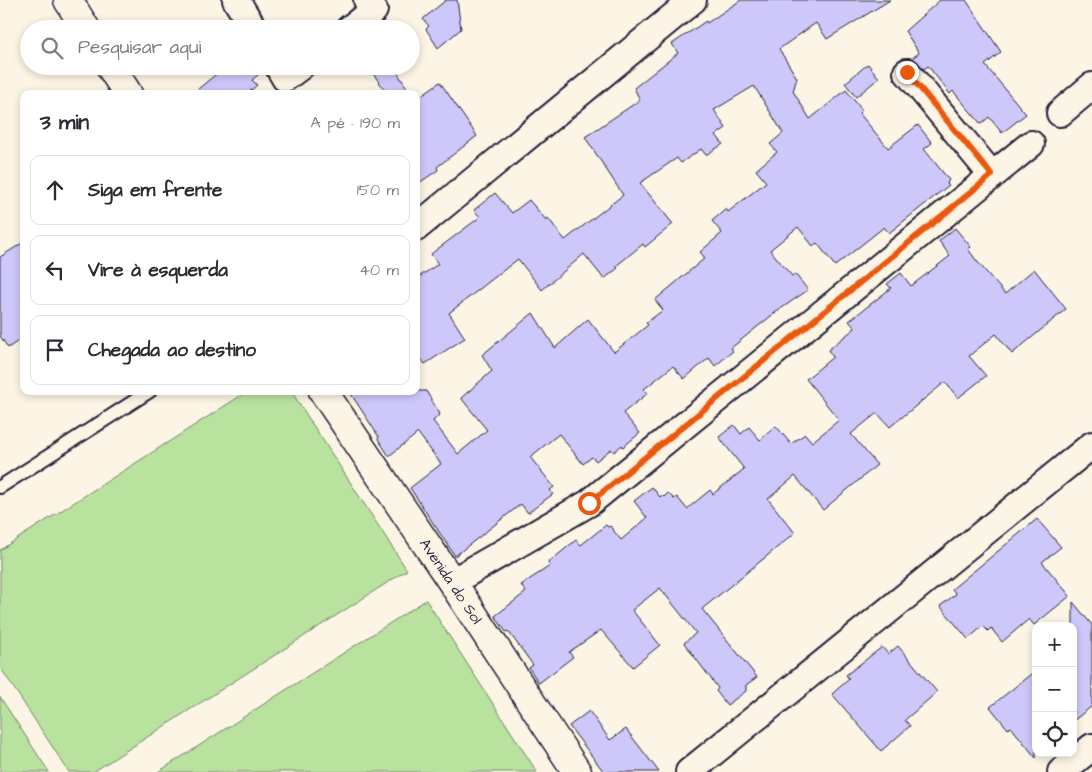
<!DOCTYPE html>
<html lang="pt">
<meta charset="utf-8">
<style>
:root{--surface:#fff;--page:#f2f2f3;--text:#2b2b33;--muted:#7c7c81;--line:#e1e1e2}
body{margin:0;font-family:"Architects Daughter",sans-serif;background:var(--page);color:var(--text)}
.controls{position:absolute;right:15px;bottom:15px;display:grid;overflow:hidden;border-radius:10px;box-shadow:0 2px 8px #0003}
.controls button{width:45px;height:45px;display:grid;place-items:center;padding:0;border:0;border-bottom:1px solid var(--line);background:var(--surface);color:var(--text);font:25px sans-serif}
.stop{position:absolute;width:15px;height:15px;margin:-11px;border:4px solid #ea580c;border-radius:50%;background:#fff}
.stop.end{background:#ea580c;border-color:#fff;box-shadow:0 1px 5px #0008}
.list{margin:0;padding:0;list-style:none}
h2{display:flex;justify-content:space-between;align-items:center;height:65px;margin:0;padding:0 20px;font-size:21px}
h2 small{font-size:16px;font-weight:400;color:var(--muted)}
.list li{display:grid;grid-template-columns:32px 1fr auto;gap:15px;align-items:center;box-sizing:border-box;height:70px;margin:0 10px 10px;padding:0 10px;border:1px solid var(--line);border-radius:10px}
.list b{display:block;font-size:19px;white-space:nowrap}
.list em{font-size:16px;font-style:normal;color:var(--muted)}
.icon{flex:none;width:28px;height:28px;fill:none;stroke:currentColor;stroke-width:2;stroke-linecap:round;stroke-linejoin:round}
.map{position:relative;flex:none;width:1092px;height:772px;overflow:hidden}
.search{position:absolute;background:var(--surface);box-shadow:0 2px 8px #0003;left:20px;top:20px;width:400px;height:55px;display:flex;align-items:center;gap:12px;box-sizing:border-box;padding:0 18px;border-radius:28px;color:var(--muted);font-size:19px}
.panel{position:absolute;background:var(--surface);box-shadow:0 2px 8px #0003;left:20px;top:90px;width:400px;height:305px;border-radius:10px}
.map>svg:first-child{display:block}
.grass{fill:#b9e29e;stroke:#6e826c}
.building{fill:#cec7fa;stroke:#22223b}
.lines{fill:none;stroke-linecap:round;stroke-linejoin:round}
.service-casing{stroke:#22223b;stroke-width:16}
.minor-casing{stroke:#22223b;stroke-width:30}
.tertiary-casing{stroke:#22223b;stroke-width:31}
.service{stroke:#fcf5e5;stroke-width:12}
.minor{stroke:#fcf5e5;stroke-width:26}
.tertiary{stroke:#fcf5e5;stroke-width:28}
.route{stroke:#ea580c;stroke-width:6}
.labels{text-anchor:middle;stroke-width:4.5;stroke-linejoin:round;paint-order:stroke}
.street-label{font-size:15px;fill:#22223b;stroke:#fcf5e5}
</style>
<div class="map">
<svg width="1092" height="772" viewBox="0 0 1092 772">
<rect width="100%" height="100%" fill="#fcf5e5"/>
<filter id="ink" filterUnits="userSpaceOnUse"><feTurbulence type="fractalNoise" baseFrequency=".02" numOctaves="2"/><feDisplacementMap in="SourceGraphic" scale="10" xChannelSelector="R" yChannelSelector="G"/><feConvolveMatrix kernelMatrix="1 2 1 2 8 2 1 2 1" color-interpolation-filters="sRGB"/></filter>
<g filter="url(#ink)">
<path class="grass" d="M248,391H291L407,570L93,772H69L0,667V550Z
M426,600L537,772H158Z
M0,697L49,772H0Z"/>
<path class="building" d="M446,0H457L461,29L438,48L426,29L429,26L423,19Z
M741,0H890L827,39L816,23L779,49L797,78L793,91L810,119L846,90L862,110L859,113L888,148L918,125L932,143L924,149L949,180L947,183L949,185L889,233L884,227L835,266L817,243L813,246L798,227L770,250L792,276L795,274L808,290L776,312L731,348L733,351L715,366L709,358L684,379L673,366L644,389L648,393L623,413L640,433L623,447L622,445L614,452L611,449L596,461L592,457L583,464L559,434L530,457L554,487L550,490L553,494L528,513L521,504L455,556L410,488L441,464L418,433L389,456L378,439L379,437L349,391H426L440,414L433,421L458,454L487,430L461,398L492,371L482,355L533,313L555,348L588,319L614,352L648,325L646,323L663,310L655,300L705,258L700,252L722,233L712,221L726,209L728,212L766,182L756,170L777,152L770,144L783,133L754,86L714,110L726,128L716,135L723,144L706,155L701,149L681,163L677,158L640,183L673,224L645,247L643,244L616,266L618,268L604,279L584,254L542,290L518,259L449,313L465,338L425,364L416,352V279L438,264L431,254L480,217L474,210L495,193L512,213L529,200L546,220L548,218L565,240L623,195L585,137L640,100L634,88L678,53L672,44L706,21L707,23Z
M940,0H966L1001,52L985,65L1026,114L1002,133L989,117L981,124L953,91L950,94L928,66L924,69L912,58L919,53L905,31Z
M868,64L879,78L856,97L845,83Z
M226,66H263L264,70L252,80L257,85L247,94H192Z
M368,66H393L411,94H387Z
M440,82L477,136L437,167L438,170L416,185V99Z
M955,228L971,247L968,249L976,260L1005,294L1034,269L1066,309L1012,354L996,334L969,356L986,376L958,398L945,382L890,427L877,413L851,434L877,465L823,510L795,476L768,499L795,533L702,609L757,677L746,685V691L727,705L716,691L718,688L684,643L696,633L660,588L632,610L660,645L633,667L601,630L569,652L573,657L539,683L529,668L533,665L508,631L506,632L495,616L526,592L521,585L550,566L548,563L576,540L581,545L606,525L608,527L610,526L621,540L647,518L634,501L652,487L660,497L662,495L664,497L668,493L674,499L677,497L687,509L710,490L713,494L744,469L719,437L734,425L741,434L749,427L760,440L776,426L791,444L805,434L812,442L839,420L806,379L833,357L828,350L855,328L849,321L891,288L887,284L901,273L911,286L950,256L939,241Z
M24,242V337L8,348L0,336V257Z
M1037,519L1061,547L1042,562L1070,596L1034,625L1029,619L1002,642L991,628L988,631L983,626L968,639L940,606L956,594L952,589Z
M1073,602L1092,625V706L1073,721Z
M898,646L937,692L905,720L910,726L881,751L832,694L849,679L846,675L882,647L888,654Z
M1036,670V758L1011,727L1008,729L990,707Z
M589,711L610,740L626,729L659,772H604L569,726Z"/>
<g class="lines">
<defs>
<path id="service" d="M0,487L150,391"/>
<path id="minor" d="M236,0L254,29
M349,29L374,10L367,0
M278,66L285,78L301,66
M907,72L992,175
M1060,113L1092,86
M416,228L693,0
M452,582L589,503L1031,144
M689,772L1092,445
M1061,772L1092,747"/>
<path id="tertiary" d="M68,0L86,29
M110,66L128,94
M323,391L452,582L577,772"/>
</defs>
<use href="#service" class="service-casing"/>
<use href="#minor" class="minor-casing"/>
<use href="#tertiary" class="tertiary-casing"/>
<use href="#service" class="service"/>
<use href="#minor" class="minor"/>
<use href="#tertiary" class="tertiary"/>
</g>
</g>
<g class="lines" filter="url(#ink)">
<path class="route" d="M589,503L992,175L907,72"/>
</g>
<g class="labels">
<g class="street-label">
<text transform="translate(451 581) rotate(56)" y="5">Avenida do Sol</text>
</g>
</g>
</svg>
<div class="controls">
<button>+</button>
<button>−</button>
<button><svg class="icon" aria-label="locate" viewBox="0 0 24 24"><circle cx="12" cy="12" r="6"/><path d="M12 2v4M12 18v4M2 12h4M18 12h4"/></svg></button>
</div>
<div class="stop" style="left:589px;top:503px"></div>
<div class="stop end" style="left:907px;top:72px"></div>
<div class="search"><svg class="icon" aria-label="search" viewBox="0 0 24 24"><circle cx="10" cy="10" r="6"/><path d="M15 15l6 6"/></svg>Pesquisar aqui</div>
<section class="panel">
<h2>3 min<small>A pé · 190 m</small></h2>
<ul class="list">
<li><svg class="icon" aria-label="ahead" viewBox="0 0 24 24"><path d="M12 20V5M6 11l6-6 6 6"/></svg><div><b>Siga em frente</b></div><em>150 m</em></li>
<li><svg class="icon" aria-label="left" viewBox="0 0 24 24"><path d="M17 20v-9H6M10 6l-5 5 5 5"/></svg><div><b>Vire à esquerda</b></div><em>40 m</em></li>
<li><svg class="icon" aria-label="arrive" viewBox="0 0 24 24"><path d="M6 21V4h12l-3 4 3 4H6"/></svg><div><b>Chegada ao destino</b></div></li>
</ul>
</section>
</div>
